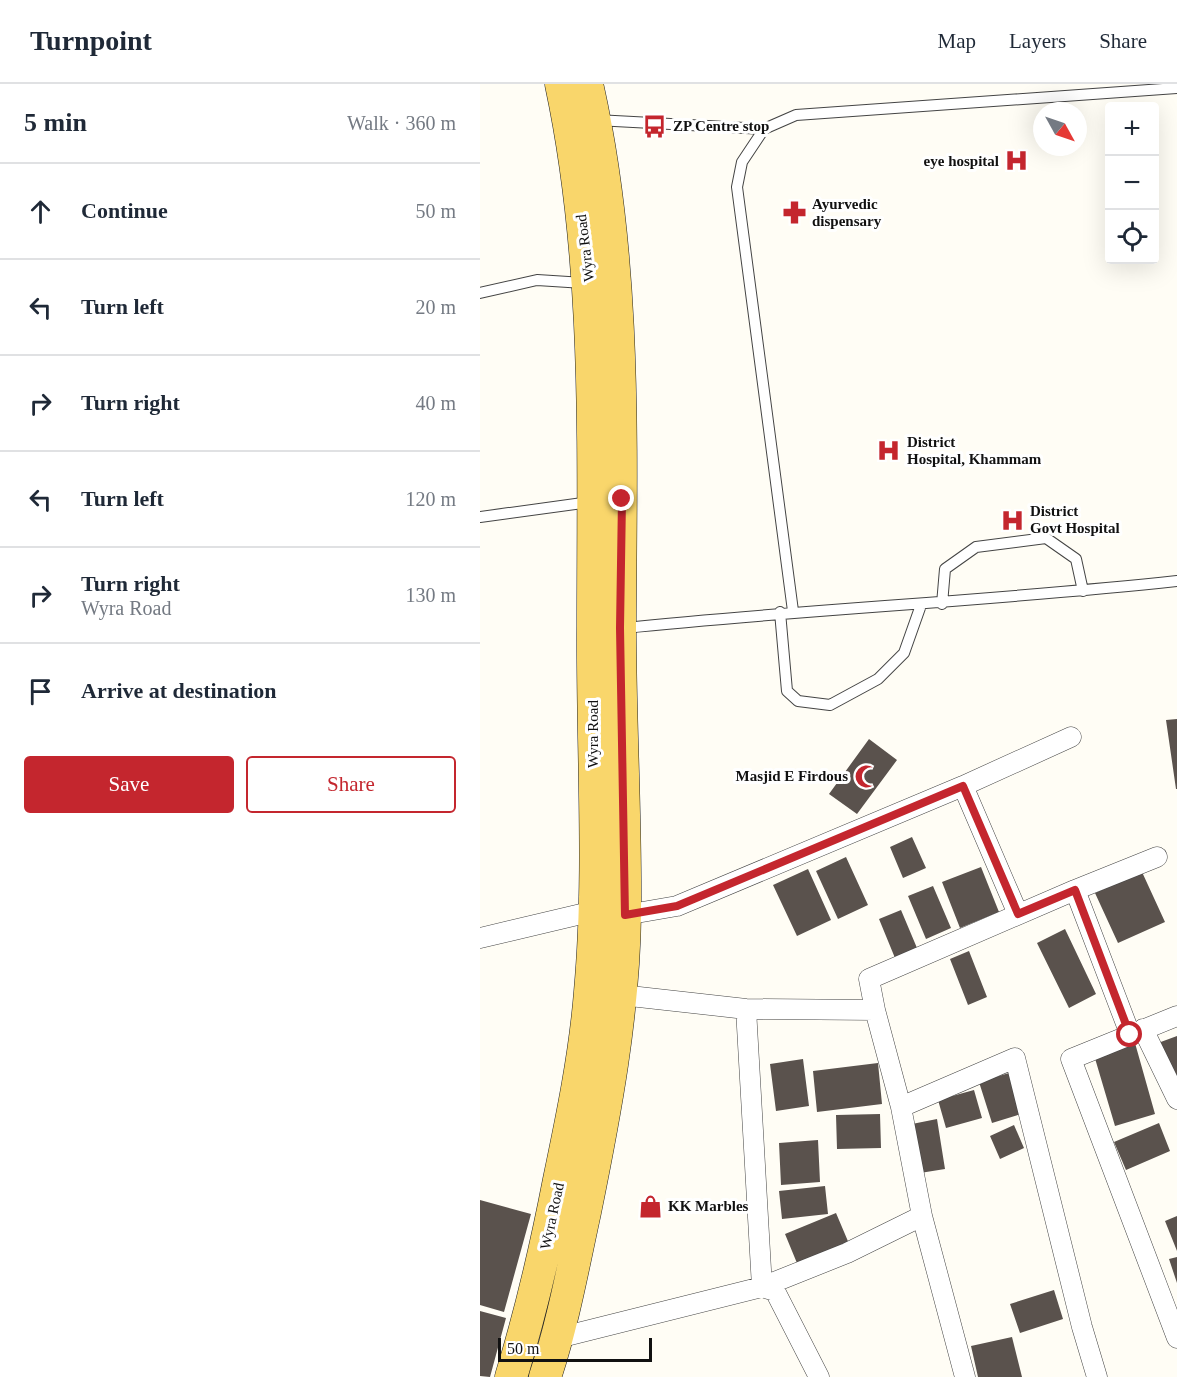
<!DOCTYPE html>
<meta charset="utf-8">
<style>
:root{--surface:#fff;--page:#f2f2f3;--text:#1f2937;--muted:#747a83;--line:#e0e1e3;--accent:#c4262e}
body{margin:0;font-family:Georgia,serif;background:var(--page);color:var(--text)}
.controls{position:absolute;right:18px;top:18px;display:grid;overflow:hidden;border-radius:6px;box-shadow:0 6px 24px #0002}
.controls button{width:54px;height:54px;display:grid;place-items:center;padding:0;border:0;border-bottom:2px solid var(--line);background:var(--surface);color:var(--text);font:30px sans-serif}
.compass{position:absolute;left:553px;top:18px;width:54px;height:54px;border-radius:50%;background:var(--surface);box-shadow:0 6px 24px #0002;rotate:130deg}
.scale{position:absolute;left:18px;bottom:15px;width:154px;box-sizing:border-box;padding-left:6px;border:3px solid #111;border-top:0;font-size:16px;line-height:21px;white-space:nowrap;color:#111;-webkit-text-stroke:4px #fff;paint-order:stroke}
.stop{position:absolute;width:18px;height:18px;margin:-14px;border:4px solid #c4262e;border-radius:50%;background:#fff}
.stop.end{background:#c4262e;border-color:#fff;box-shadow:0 2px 6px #0008}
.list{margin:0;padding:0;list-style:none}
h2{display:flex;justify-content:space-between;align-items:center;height:78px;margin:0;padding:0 24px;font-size:26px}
h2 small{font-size:20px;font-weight:400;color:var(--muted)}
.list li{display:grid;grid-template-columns:39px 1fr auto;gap:18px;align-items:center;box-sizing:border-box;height:96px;padding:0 24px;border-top:2px solid var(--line)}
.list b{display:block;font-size:22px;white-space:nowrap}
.list p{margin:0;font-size:20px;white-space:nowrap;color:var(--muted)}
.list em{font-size:20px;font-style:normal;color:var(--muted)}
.actions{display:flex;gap:12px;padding:18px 24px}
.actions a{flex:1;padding:14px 0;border:2px solid var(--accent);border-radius:6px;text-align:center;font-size:21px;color:var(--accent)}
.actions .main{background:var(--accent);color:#fff}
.icon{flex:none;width:33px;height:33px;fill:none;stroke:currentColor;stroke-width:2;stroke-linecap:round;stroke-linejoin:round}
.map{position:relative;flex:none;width:697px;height:1293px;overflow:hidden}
header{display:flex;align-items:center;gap:36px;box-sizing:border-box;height:84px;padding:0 30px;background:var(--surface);border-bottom:2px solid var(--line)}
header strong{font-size:28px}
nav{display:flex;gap:33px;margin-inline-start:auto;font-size:21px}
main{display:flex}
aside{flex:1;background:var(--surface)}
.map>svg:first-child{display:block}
.building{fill:#5a524d}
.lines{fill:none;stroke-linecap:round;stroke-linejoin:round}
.lane-casing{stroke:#444;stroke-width:12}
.street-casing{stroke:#444;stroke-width:21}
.primary-casing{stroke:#222;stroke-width:33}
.lane{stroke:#fff;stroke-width:10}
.street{stroke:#fff;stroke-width:20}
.primary{stroke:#f9d66b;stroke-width:32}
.route{stroke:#c4262e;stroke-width:8}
.labels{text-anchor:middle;stroke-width:6;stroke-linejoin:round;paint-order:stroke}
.poi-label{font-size:15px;font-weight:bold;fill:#111;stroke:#fff;text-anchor:start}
.street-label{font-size:15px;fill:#111;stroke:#fff}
</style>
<header>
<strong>Turnpoint</strong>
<nav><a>Map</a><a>Layers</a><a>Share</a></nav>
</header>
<main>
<aside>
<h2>5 min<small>Walk · 360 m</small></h2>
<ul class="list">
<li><svg class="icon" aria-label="ahead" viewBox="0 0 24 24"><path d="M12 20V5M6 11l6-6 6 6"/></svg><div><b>Continue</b></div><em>50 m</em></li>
<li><svg class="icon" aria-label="left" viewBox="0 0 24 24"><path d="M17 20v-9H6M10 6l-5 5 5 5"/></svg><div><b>Turn left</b></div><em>20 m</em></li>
<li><svg class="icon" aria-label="right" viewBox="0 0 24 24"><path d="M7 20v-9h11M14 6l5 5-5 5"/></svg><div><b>Turn right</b></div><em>40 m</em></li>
<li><svg class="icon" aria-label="left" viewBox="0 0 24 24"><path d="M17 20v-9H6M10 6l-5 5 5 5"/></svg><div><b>Turn left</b></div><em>120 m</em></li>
<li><svg class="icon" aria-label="right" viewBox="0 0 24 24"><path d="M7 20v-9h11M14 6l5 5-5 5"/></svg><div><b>Turn right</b><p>Wyra Road</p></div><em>130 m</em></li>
<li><svg class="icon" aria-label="arrive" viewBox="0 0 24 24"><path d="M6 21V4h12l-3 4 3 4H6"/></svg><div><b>Arrive at destination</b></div></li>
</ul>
<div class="actions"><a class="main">Save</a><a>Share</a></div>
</aside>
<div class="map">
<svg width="697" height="1293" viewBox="0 0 697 1293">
<rect width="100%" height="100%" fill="#fffdf5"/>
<path class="building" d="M697,635V705H696L686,636Z
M389,655L417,676L377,730L349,710Z
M432,753L446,784L423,794L410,763Z
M366,773L388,821L358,835L336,787Z
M501,783L519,828L480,844L462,798Z
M328,785L351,836L317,852L293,801Z
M662,788L685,838L638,859L615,809Z
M453,802L471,844L446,855L428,812Z
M421,826L437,864L415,874L399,835Z
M585,845L616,910L589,924L557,859Z
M489,867L507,913L488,921L470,875Z
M697,952V1007L678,959Z
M655,959L675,1030L635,1042L614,971Z
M323,975L329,1022L296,1027L290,980Z
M398,979L402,1020L337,1028L333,987Z
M529,989L541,1030L512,1039L499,998Z
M494,1006L502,1034L466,1044L458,1016Z
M400,1030L401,1064L357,1065L356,1031Z
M457,1035L465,1085L440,1089L432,1040Z
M679,1039L690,1067L646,1086L634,1058Z
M534,1041L544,1064L520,1075L510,1052Z
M338,1056L340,1098L301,1101L299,1059Z
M345,1102L348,1130L302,1135L299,1107Z
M0,1116L51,1130L24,1228L0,1221Z
M356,1129L370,1162L319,1184L305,1150Z
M697,1132V1167L685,1137Z
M697,1173V1199L689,1175Z
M574,1206L583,1235L540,1249L530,1220Z
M0,1227L26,1234L10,1293L0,1292Z
M532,1253L542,1293H498L491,1262Z"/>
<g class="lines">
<defs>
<path id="lane" d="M116,36L284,45
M0,209L57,196L104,199
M0,433L110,418
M462,520L465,485L496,463L566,454L596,475L603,507
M313,527L257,103L262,78L284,45L316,31L697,4
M300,528L307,607L318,617L350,621L398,595L424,569L441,521
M144,544C328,525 513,517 697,497"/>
<path id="street" d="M483,702L538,830
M595,806L677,773
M145,831L197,822L483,702L591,653
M0,854L114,827
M141,911L266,925L395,926L421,1023L442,1132L485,1293
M266,925L282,1203L295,1207L339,1293
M395,926L389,895L595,806L650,950
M697,932L591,975L697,1254
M663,945L697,1015
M421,1023L535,974L602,1243L617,1293
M78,1254L282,1203L367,1169L442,1132"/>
<path id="primary" d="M31,1293C51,1228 66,1163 79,1096C92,1034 105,971 110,908C121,787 112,663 113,542C113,360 119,178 81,0
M65,1293C83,1239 93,1183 105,1128C125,1030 144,930 145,829C146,733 140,637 140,541C141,361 147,177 107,0"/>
</defs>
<use href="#lane" class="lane-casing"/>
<use href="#street" class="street-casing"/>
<use href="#primary" class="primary-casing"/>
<use href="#lane" class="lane"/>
<use href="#street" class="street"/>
<use href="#primary" class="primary"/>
</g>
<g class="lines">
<path class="route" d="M142,415L140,544L145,831L197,822L483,702L538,830L595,806L650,951"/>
</g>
<defs>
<symbol id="bus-bare" viewBox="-9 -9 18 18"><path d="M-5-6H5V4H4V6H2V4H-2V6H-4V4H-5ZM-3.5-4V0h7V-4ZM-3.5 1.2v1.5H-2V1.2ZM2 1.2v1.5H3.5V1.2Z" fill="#c4262e" stroke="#fff" stroke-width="2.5" paint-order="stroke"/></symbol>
<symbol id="hospital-bare" viewBox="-9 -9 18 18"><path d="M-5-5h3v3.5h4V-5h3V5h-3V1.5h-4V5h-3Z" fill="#c4262e" stroke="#fff" stroke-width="2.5" paint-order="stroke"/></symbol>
<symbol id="pharmacy-bare" viewBox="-9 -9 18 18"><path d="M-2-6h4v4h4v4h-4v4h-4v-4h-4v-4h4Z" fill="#c4262e" stroke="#fff" stroke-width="2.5" paint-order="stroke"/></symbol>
<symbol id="mosque-bare" viewBox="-9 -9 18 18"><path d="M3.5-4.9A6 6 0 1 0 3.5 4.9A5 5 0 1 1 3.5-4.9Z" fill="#c4262e" stroke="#fff" stroke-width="2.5" paint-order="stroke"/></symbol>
<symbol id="shop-bare" viewBox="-9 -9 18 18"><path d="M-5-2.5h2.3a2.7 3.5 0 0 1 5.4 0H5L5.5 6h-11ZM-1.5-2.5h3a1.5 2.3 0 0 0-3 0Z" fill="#c4262e" stroke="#fff" stroke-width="2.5" paint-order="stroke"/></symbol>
</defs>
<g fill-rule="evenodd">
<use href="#bus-bare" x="158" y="26" width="33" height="33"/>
<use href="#hospital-bare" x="520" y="60" width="33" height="33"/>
<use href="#pharmacy-bare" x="298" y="112" width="33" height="33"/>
<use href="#hospital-bare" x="392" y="350" width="33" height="33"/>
<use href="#hospital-bare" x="516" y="420" width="33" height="33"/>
<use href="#mosque-bare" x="370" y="676" width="33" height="33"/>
<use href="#shop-bare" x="154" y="1106" width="33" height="33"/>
</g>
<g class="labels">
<g class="poi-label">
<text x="193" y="47">ZP Centre stop</text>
<text x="519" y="82" text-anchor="end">eye hospital</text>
<text x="332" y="125">Ayurvedic<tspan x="332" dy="17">dispensary</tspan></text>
<text x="427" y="363">District<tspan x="427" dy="17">Hospital, Khammam</tspan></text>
<text x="550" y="432">District<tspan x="550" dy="17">Govt Hospital</tspan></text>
<text x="368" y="697" text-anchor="end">Masjid E Firdous</text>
<text x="188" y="1127">KK Marbles</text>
</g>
<g class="street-label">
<text transform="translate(105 164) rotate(-97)" y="5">Wyra Road</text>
<text transform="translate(113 650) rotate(-90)" y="5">Wyra Road</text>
<text transform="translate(72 1132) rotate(-78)" y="5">Wyra Road</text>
</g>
</g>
</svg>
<div class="controls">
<button>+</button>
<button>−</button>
<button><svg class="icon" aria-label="locate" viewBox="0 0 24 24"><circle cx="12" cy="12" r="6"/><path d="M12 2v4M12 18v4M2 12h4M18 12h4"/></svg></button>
</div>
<svg class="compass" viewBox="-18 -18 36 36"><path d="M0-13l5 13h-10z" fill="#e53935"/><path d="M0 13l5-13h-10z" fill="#747a83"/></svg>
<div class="scale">50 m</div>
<div class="stop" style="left:650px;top:951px"></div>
<div class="stop end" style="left:142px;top:415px"></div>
</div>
</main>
